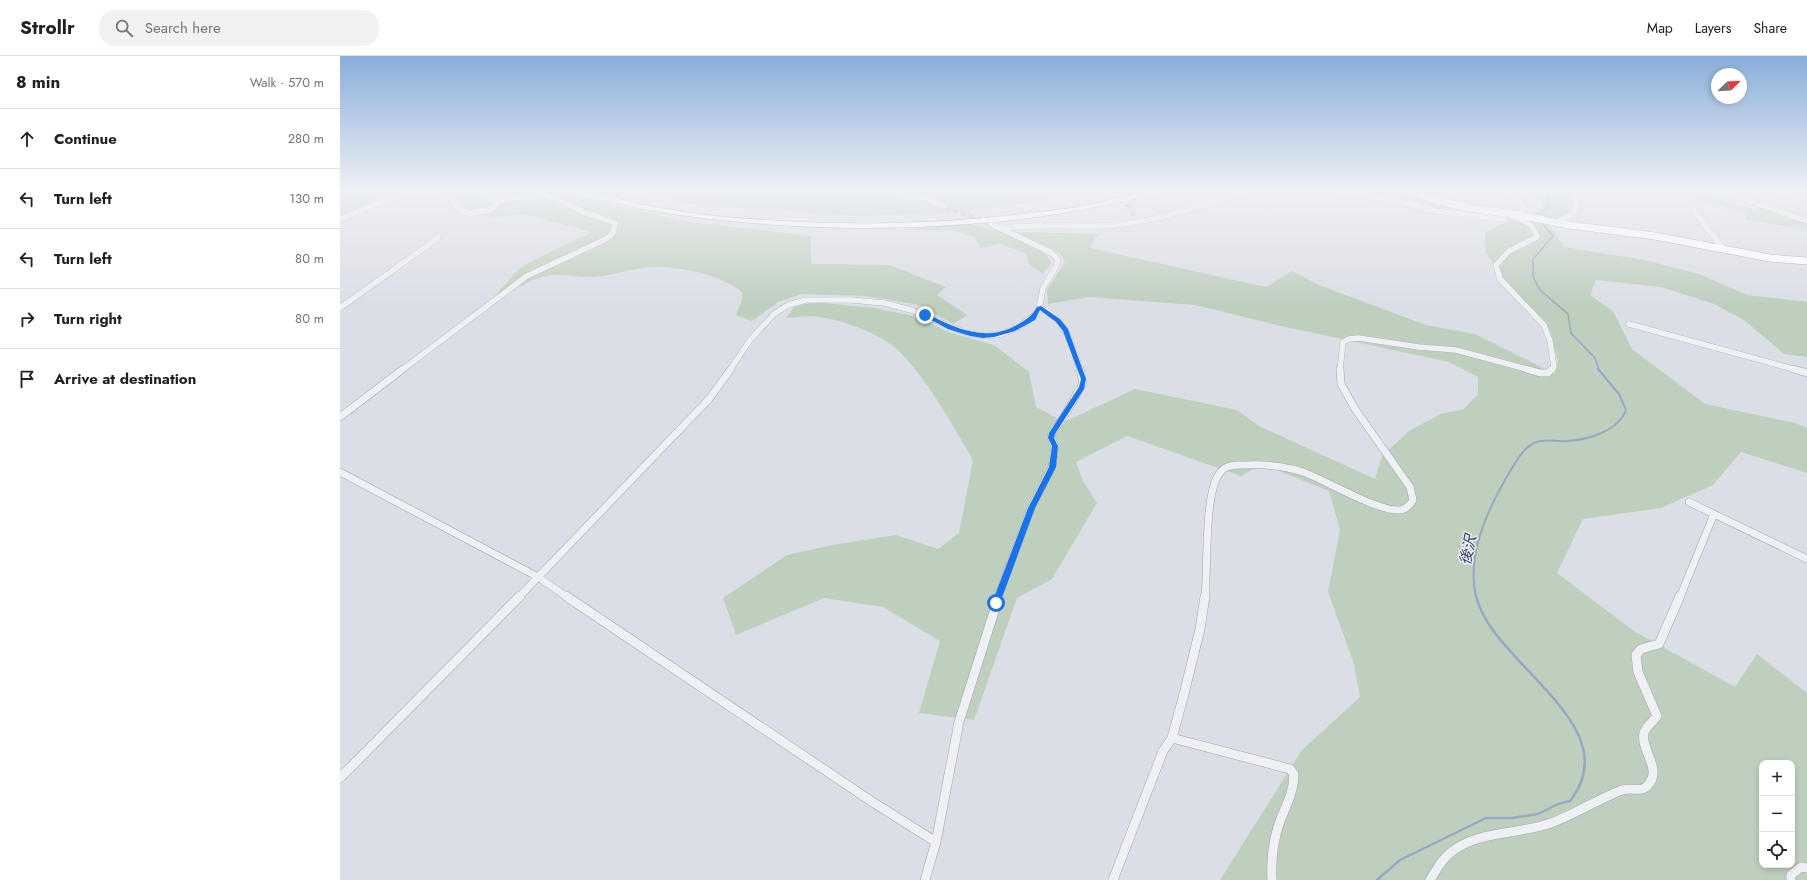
<!DOCTYPE html>
<meta charset="utf-8">
<style>
:root{--surface:#fff;--page:#f2f2f2;--text:#202124;--muted:#757577;--line:#e0e0e0}
body{margin:0;font-family:Jost,"Noto Sans JP",sans-serif;background:var(--page);color:var(--text)}
.controls{position:absolute;right:12px;bottom:12px;display:grid;overflow:hidden;border-radius:8px;box-shadow:0 2px 6px #0003}
.controls button{width:36px;height:36px;display:grid;place-items:center;padding:0;border:0;border-bottom:1px solid var(--line);background:var(--surface);color:var(--text);font:20px sans-serif}
.compass{position:absolute;left:1371px;top:12px;width:36px;height:36px;border-radius:50%;background:var(--surface);box-shadow:0 2px 6px #0003;rotate:66deg}
.stop{position:absolute;width:12px;height:12px;margin:-9px;border:3px solid #1a73e8;border-radius:50%;background:#fff}
.stop.end{background:#1a73e8;border-color:#fff;box-shadow:0 1px 4px #0008}
.list{margin:0;padding:0;list-style:none}
h2{display:flex;justify-content:space-between;align-items:center;height:52px;margin:0;padding:0 16px;font-size:17px}
h2 small{font-size:13px;font-weight:400;color:var(--muted)}
.list li{display:grid;grid-template-columns:26px 1fr auto;gap:12px;align-items:center;box-sizing:border-box;height:60px;padding:0 16px;border-top:1px solid var(--line)}
.list b{display:block;font-size:15px;white-space:nowrap}
.list em{font-size:13px;font-style:normal;color:var(--muted)}
.icon{flex:none;width:22px;height:22px;fill:none;stroke:currentColor;stroke-width:2;stroke-linecap:round;stroke-linejoin:round}
.map{position:relative;flex:none;width:1467px;height:824px;overflow:hidden}
header{display:flex;align-items:center;gap:24px;box-sizing:border-box;height:56px;padding:0 20px;background:var(--surface);border-bottom:1px solid var(--line)}
header strong{font-size:19px}
nav{display:flex;gap:22px;margin-inline-start:auto;font-size:14px}
.search{width:280px;height:36px;background:var(--page);display:flex;align-items:center;gap:10px;box-sizing:border-box;padding:0 14px;border-radius:16px;color:var(--muted);font-size:15px}
main{display:flex}
aside{flex:1;background:var(--surface)}
.map>svg:first-child{display:block}
.green{fill:#bfcfbe;fill-rule:evenodd}
.lines{fill:none;stroke-linecap:round;stroke-linejoin:round}
.stream-far2{stroke:#99a6c4;stroke-width:1.5}
.stream-far1{stroke:#99a6c4;stroke-width:2}
.stream{stroke:#99a6c4;stroke-width:2.5}
.minor-tunnel{stroke:#b8bac4;stroke-width:5.5;stroke-dasharray:5.5 3;stroke-linecap:butt}
.minor-far2-casing{stroke:#a2a5af;stroke-width:6}
.minor-far1-casing{stroke:#a2a5af;stroke-width:8}
.minor-casing{stroke:#a2a5af;stroke-width:10}
.major-casing{stroke:#9da1b0;stroke-width:8}
.highway-casing{stroke:#85899b;stroke-width:1}
.minor-far2{stroke:#eff0f4;stroke-width:5.5}
.minor-far1{stroke:#eff0f4;stroke-width:7}
.minor{stroke:#eff0f4;stroke-width:9}
.major{stroke:#fff;stroke-width:7}
.highway{fill:#fff;fill-rule:evenodd}
.route{fill:#1a73e8}
.labels{text-anchor:middle;stroke-width:3;stroke-linejoin:round;paint-order:stroke}
.water-label{font-size:15px;font-style:italic;fill:#34436c;stroke:#ebedf3}
</style>
<header>
<strong>Strollr</strong>
<div class="search"><svg class="icon" aria-label="search" viewBox="0 0 24 24"><circle cx="10" cy="10" r="6"/><path d="M15 15l6 6"/></svg>Search here</div>
<nav><a>Map</a><a>Layers</a><a>Share</a></nav>
</header>
<main>
<aside>
<h2>8 min<small>Walk · 570 m</small></h2>
<ul class="list">
<li><svg class="icon" aria-label="ahead" viewBox="0 0 24 24"><path d="M12 20V5M6 11l6-6 6 6"/></svg><div><b>Continue</b></div><em>280 m</em></li>
<li><svg class="icon" aria-label="left" viewBox="0 0 24 24"><path d="M17 20v-9H6M10 6l-5 5 5 5"/></svg><div><b>Turn left</b></div><em>130 m</em></li>
<li><svg class="icon" aria-label="left" viewBox="0 0 24 24"><path d="M17 20v-9H6M10 6l-5 5 5 5"/></svg><div><b>Turn left</b></div><em>80 m</em></li>
<li><svg class="icon" aria-label="right" viewBox="0 0 24 24"><path d="M7 20v-9h11M14 6l5 5-5 5"/></svg><div><b>Turn right</b></div><em>80 m</em></li>
<li><svg class="icon" aria-label="arrive" viewBox="0 0 24 24"><path d="M6 21V4h12l-3 4 3 4H6"/></svg><div><b>Arrive at destination</b></div></li>
</ul>
</aside>
<div class="map">
<svg width="1467" height="824" viewBox="0 0 1467 824">
<rect width="100%" height="100%" fill="#dcdee6"/>
<path class="green" d="M13,133H210L343,165L471,180V208L549,209L606,231L597,239L627,259L613,268L579,249L527,240L462,238L438,246L412,265L396,259L402,244V236C378,217 331,208 301,212C285,215 269,220 253,221C238,222 221,217 207,220C192,222 179,231 166,239L186,222L182,220L153,242L178,214L188,207L252,176L181,158L152,162L126,153L113,136L58,134L0,160V143Z
M303,133L535,134L545,133H762L680,148L606,157L517,160L348,148Z
M1033,133H1060L1125,155L1099,153L1073,145L1042,140Z
M1187,133H1226L1225,137L1233,150L1229,158L1213,163L1194,159L1204,149Z
M1321,133H1351L1376,142L1414,154L1419,149L1467,166V173C1446,170 1426,167 1406,163L1407,158Z
M1176,162L1211,171L1224,191L1304,204L1359,218L1407,239L1467,246V301L1444,298L1404,264L1374,248L1321,231L1256,224L1250,239L1273,255L1292,293L1365,348L1455,367L1467,372V417L1401,396L1373,429L1321,452L1243,463L1217,517L1294,575L1395,631L1417,598L1467,637V824H880L962,694L1020,641L1014,608L988,536L1000,474L989,435L922,408L901,420L787,380L736,406L743,425L757,447L712,523L677,542L634,664L579,657L600,585L543,551L484,542L396,579L383,542L447,499L492,489L556,479L598,493L619,477L633,404C611,367 590,327 560,296C542,278 503,264 479,261C468,260 457,261 446,262L454,251L474,246L534,252L573,260L611,277L654,289L689,316L696,351L724,366L795,333L897,354L919,370L1035,423L1042,400L1069,375L1101,358L1124,353L1138,338V321L1109,306L941,270L855,249L749,241L708,248L707,234L725,206L720,197L675,176L758,178L750,192L926,231L952,215L979,229L1086,269L1135,278L1215,318L1218,305L1207,269L1163,224L1146,196L1145,176ZM1422,707H1452V809H1422Z
M631,168L665,176L706,198L711,207L703,218L688,208L687,198L661,188L640,192L634,181L611,174H572L574,172Z"/>
<g class="lines">
<path class="stream-far2" d="M1197,161V159L1207,152L1210,145L1206,139L1208,133
M1201,166L1213,180L1193,203V221L1200,234L1228,258L1231,277L1255,302L1259,314"/>
<path class="stream-far1" d="M1136,541C1126,498 1148,453 1169,417C1176,406 1182,393 1194,387C1204,382 1216,386 1227,385C1248,384 1278,375 1286,354L1279,338L1258,313"/>
<path class="stream" d="M1037,824L1060,804L1146,762H1172L1198,758L1218,748L1230,745C1290,670 1151,607 1136,540"/>
<path class="minor-tunnel" d="M778,133L795,161
M605,150L651,168"/>
<defs>
<path id="minor-far2" d="M134,133L145,141L158,146L216,133
M276,133L298,137L308,133
M542,133L589,143L605,150
M990,133L1058,145L1095,155L1160,163L1163,162L1166,156
M1165,133L1184,149L1180,159
M1374,133L1467,165
M1431,133L1445,138L1467,141
M1355,152L1356,158L1383,192
M1171,160C1183,163 1194,168 1197,181L1169,195L1156,209L1160,223L1204,269L1210,285L1214,311L1211,314
M0,163L58,139H103L110,141L118,152L129,158L152,153L158,146
M1216,167C1236,157 1242,155 1231,133
M660,172C699,167 737,172 776,169C821,164 865,149 908,133
M0,252L98,182
M699,252C725,260 733,290 740,314
M1289,268L1457,314
M62,314L187,220L266,183L273,177L275,167L244,156L202,137
M390,314L410,284L434,258L448,249L466,244H511L544,247L571,254L616,273L630,278L646,280L662,278L679,271L696,258L699,253L703,232L716,211L718,203L710,196L651,168
M1000,314L1003,286L1009,283L1018,282L1079,291L1116,294L1190,314"/>
<path id="minor-far1" d="M1186,313L1200,317H1208L1212,313
M1453,313L1467,317
M0,361L63,313
M0,416L198,521L227,541
M1349,446L1467,503
M179,541L369,343L391,313
M658,541L691,452L712,411L715,390L711,382L712,377L725,359L743,327L740,313
M865,541C868,511 864,440 879,418C885,408 896,409 906,409C926,408 944,410 963,416C987,425 1037,455 1059,454C1065,454 1070,449 1073,444L1070,431L1015,353L1001,328L1000,313
M1340,541L1374,458"/>
<path id="minor" d="M226,540L531,745L596,786
M832,682L950,713L954,718C954,737 945,751 939,768C933,786 931,806 932,824
M0,722L180,540
M585,824L596,786L619,666L659,540
M773,824L823,695L832,682L844,638L860,573L865,540
M1090,824C1096,815 1101,804 1110,797C1138,774 1178,779 1211,767C1236,758 1258,743 1282,734C1291,731 1302,737 1308,729C1323,713 1300,694 1304,677C1306,670 1313,666 1317,660L1298,616L1296,599L1301,593L1319,588L1340,540
M1451,824V819L1461,811L1467,812"/>
<path id="major" d="M1066,133L1090,142L1127,152L1174,158L1229,169L1315,180L1430,202L1467,205"/>
<path id="highway" d="M223,133C246,130 276,143 299,148C324,153 350,157 376,160C478,170 580,170 682,158C708,155 736,152 762,146C783,141 813,131 835,133L831,135C782,146 732,157 682,163C592,173 501,175 411,167C369,163 327,159 286,149C273,146 231,139 223,133Z"/>
</defs>
<use href="#minor-far2" class="minor-far2-casing"/>
<use href="#minor-far1" class="minor-far1-casing"/>
<use href="#minor" class="minor-casing"/>
<use href="#major" class="major-casing"/>
<use href="#highway" class="highway-casing"/>
<use href="#minor-far2" class="minor-far2"/>
<use href="#minor-far1" class="minor-far1"/>
<use href="#minor" class="minor"/>
<use href="#major" class="major"/>
<use href="#highway" class="highway"/>
</g>
<linearGradient id="sky" x2="0" y2="1"><stop stop-color="#88aeda"/><stop offset="0.54" stop-color="#eff0f4"/><stop offset="1" stop-color="#eff0f4" stop-opacity="0"/></linearGradient>
<rect width="1467" height="248" fill="url(#sky)"/>
<path class="route" d="M701,250L720,263L728,273L746,323L744,333L715,378L714,382L718,390L716,411L695,452L660,547L656,550L652,547L688,452L709,411L712,390L708,382L709,377L739,331L741,323L723,275L716,266L700,254L695,264L675,275L654,281L643,282L630,280L608,273L582,259L587,258C616,272 645,287 677,269C687,263 691,261 697,251Z"/>
<g class="labels">
<g class="water-label">
<text transform="translate(1128 494) rotate(-78)" y="5">後沢</text>
</g>
</g>
</svg>
<div class="controls">
<button>+</button>
<button>−</button>
<button><svg class="icon" aria-label="locate" viewBox="0 0 24 24"><circle cx="12" cy="12" r="6"/><path d="M12 2v4M12 18v4M2 12h4M18 12h4"/></svg></button>
</div>
<svg class="compass" viewBox="-18 -18 36 36"><path d="M0-13l5 13h-10z" fill="#e53935"/><path d="M0 13l5-13h-10z" fill="#757577"/></svg>
<div class="stop" style="left:656px;top:547px"></div>
<div class="stop end" style="left:585px;top:259px"></div>
</div>
</main>
